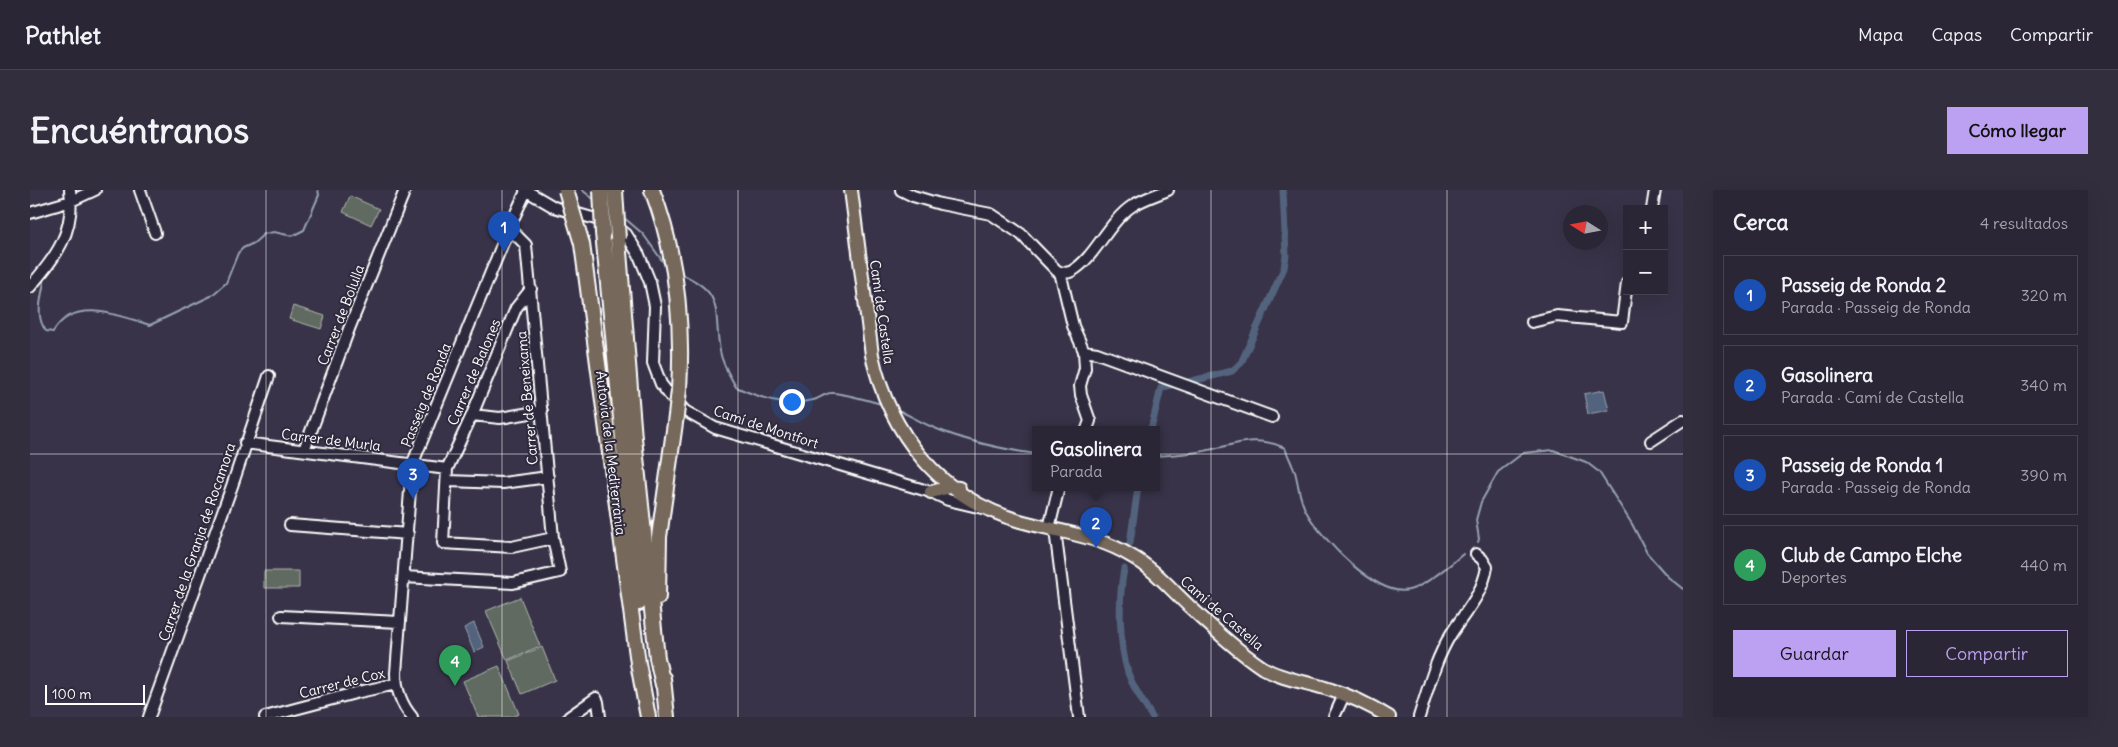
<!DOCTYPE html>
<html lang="es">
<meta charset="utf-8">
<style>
:root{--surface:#2a2636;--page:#322e3e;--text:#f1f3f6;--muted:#a5a5ad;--line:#464351;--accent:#bca0f2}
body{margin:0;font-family:Delius,sans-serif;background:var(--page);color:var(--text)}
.controls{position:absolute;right:15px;top:15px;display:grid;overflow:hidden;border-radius:0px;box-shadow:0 5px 20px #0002}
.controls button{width:45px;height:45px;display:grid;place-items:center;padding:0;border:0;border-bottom:1px solid var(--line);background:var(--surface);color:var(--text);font:25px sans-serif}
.compass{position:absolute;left:1533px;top:15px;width:45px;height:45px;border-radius:50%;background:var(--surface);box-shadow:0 5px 20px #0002;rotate:281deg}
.scale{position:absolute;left:15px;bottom:12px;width:100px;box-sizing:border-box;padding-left:5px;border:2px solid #fff;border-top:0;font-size:14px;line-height:18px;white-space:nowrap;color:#fff;-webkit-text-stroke:4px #2f2a3d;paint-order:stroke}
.you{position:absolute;left:761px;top:211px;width:18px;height:18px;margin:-12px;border:4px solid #fff;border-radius:50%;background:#1a73e8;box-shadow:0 0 0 8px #1a73e833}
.badge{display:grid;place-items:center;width:32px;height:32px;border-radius:50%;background:var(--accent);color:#fff;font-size:16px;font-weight:700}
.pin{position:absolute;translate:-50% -41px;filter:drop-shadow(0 1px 2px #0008)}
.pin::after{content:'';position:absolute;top:26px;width:18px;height:15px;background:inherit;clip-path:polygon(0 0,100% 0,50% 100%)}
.popup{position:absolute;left:1002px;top:236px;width:128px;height:65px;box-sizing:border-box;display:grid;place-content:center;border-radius:0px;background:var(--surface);filter:drop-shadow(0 1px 4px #0005);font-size:16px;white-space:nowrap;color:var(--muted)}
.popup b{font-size:19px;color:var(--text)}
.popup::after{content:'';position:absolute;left:50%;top:100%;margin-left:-10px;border:10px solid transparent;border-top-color:var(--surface)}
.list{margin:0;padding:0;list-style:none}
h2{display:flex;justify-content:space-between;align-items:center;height:65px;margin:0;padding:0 20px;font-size:21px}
h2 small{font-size:16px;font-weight:400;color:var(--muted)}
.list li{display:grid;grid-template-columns:32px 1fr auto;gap:15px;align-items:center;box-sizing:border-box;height:80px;margin:0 10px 10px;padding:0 10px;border:1px solid var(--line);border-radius:0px}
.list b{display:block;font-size:19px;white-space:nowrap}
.list p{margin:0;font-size:16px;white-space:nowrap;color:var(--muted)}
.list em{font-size:16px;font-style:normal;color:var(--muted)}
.actions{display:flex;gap:10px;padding:15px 20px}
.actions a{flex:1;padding:11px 0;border:1px solid var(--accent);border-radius:0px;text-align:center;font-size:18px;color:var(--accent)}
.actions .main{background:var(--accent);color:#111}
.map{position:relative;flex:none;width:1653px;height:527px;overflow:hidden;border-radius:0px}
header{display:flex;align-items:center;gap:30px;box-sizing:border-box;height:70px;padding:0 25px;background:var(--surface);border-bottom:1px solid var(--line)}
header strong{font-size:24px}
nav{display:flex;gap:28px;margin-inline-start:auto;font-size:18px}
.intro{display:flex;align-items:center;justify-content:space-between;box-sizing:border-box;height:120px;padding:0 30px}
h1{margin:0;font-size:35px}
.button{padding:12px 22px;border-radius:0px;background:var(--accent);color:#111;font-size:18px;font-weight:700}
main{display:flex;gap:30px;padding:0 30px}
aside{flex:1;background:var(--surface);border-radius:0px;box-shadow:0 5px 20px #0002}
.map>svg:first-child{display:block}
.green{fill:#616b60;stroke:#b0b5b0}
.water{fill:#52647d;stroke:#97a2b1}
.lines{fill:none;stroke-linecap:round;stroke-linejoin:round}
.stream{stroke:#97a2b1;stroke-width:2}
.canal{stroke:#52647d;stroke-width:7}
.minor-casing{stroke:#fff;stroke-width:14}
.major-casing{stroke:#fff;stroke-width:16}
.highway-casing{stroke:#fff;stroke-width:18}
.minor{stroke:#2f2a3d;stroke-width:10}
.major{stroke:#76695c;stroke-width:12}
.highway{stroke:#76695c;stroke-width:14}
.highway-bridge-casing{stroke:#fff;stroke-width:18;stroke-linecap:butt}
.highway-bridge{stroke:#76695c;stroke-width:14}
.grid{fill:none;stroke:#fff;stroke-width:1;stroke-opacity:0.55}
.labels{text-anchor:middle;stroke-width:4;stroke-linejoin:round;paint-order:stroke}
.street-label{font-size:14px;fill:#fff;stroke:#2f2a3d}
</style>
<header>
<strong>Pathlet</strong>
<nav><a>Mapa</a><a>Capas</a><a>Compartir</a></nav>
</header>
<div class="intro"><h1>Encuéntranos</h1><a class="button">Cómo llegar</a></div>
<main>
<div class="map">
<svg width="1653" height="527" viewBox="0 0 1653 527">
<rect width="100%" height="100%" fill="#383348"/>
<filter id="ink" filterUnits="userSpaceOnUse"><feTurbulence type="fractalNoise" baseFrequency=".02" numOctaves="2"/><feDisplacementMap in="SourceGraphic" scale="10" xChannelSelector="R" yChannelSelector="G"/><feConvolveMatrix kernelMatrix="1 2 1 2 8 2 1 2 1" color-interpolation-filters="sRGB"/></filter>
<g filter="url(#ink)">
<path class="green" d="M320,6L349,19L341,35L313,22Z
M263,116L295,126L291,139L259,129Z
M234,381H269V398H234Z
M490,407L510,456L477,470L456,421Z
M512,457L525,490L492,504L478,471Z
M469,476L489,524L481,527H448L433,491Z"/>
<path class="water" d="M1574,200L1579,220L1558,224L1554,204Z
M444,433L454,457L444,462L434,438Z"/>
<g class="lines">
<path class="stream" d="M552,0L566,11
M592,26L613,44L636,76
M649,83C696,103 683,120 690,161C692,174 700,186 706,197C730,208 756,217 783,210C789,209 795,203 801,203C809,202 845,212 854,215
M14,92C11,109 5,127 16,141L23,142C44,106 90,126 120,135L181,106L196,93L208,63L213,58L224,53L234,44L244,42L262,46L274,40L289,5L288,0
M868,220C879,225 890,232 902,237C935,251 971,259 1006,264
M1126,266C1140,265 1154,264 1168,262C1201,257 1222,243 1255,258C1258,266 1262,274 1265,282C1269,296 1269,310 1277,323C1291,348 1347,408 1379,400C1393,397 1422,374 1433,364
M1448,352L1449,349L1446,330L1451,312L1468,282L1493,263L1523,260L1556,272L1569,282L1602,334L1617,363L1638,387L1653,399"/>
<path class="canal" d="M1154,193L1202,181L1211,173L1254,78L1256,65L1253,0
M1121,239L1131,198L1148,193
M1100,353L1108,297
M1094,379C1088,410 1089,453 1098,483C1103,498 1114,513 1122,527"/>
<defs>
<path id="minor" d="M110,0L125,43
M495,0L524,17L583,34L596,44L609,65L620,92L625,116L623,173L631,194L641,207L655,221L685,238L901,302L918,310L952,318
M871,0L883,6L910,14L961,24L991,44L1027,81C1032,83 1037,84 1042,81C1065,68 1078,32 1102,16C1113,9 1126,5 1138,0
M1622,19L1625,0
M0,23L41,11L65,0
M1030,82L1043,136L1054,161L1055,178L1050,196L1051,205L1060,231L1057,239
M0,97C26,66 45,43 40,0
M501,99L486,118L442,225L417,279L413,353L482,357L523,348
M1502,132L1527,126L1592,132L1597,93
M1054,161L1067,163L1242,227
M442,225L470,228L512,221
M1621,251L1653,230
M215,253L417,279
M274,260L319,139L375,0
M418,291L473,293L518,287
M260,335L378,344
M1019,338L1029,297
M1025,340L1049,527
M374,387L483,393L530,382L523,348L496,55L479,38
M251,426L369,432
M119,527L202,296L239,186
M235,527L329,502L366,494
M382,527C371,514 366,500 366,483L382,275L479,38L496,1
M539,527L566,508L568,512L570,527
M1304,527L1314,505
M1389,527C1398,499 1405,470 1421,444C1436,420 1452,406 1457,377L1452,369L1446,364"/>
<path id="major" d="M821,0L842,165C859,243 911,309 990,331C1025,341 1070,346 1101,366C1123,378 1140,398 1158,415C1182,437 1206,460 1233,478C1253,490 1279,492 1301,500C1321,506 1341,516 1359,527
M901,302L920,297L929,298"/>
<path id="highway" d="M622,0C647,64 653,132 649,200
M573,43L609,413
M588,49L604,248L627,468L633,495
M552,54L608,473L618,527
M628,407L629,347L646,226
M633,488L637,527"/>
</defs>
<use href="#minor" class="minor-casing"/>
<use href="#major" class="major-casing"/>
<use href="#highway" class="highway-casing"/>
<use href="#minor" class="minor"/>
<use href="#major" class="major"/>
<use href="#highway" class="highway"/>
<defs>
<path id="highway-bridge" d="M536,0L552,54
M571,0L573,43
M585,0L588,49
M646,226L649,200"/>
</defs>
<use href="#highway-bridge" class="highway-bridge-casing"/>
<use href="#highway-bridge" class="highway-bridge"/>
</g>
</g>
<path class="grid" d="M236,0V527M472,0V527M708,0V527M945,0V527M1181,0V527M1417,0V527M0,264H1653"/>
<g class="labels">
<g class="street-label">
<text transform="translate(852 122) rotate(82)" y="5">Camí de Castella</text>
<text transform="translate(311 125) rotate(-69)" y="5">Carrer de Bolulla</text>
<text transform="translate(444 182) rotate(-67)" y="5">Carrer de Balones</text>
<text transform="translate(396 205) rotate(-68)" y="5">Passeig de Ronda</text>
<text transform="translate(497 208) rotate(-95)" y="5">Carrer de Beneixama</text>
<text transform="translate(736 237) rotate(18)" y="5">Camí de Montfort</text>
<text transform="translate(301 250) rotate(7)" y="5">Carrer de Murla</text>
<text transform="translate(581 263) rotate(83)" y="5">Autovia de la Mediterrània</text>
<text transform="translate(167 352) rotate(-71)" y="5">Carrer de la Granja de Rocamora</text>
<text transform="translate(1192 423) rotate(41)" y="5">Camí de Castella</text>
<text transform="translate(312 493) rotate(-14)" y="5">Carrer de Cox</text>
</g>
</g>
</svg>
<div class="controls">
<button>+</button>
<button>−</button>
</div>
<svg class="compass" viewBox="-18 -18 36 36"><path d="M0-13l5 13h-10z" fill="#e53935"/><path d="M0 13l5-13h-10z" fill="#a5a5ad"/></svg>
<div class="scale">100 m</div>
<div class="you"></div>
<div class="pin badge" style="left:474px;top:62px;background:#1a4fb4">1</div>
<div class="pin badge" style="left:1066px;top:358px;background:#1a4fb4">2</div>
<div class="popup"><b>Gasolinera</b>Parada</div>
<div class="pin badge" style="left:383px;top:309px;background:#1a4fb4">3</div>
<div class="pin badge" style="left:425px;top:496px;background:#2e9e5b">4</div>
</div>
<aside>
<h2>Cerca<small>4 resultados</small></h2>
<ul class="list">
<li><span class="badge" style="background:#1a4fb4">1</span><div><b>Passeig de Ronda 2</b><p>Parada · Passeig de Ronda</p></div><em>320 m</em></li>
<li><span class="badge" style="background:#1a4fb4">2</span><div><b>Gasolinera</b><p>Parada · Camí de Castella</p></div><em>340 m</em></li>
<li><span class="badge" style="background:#1a4fb4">3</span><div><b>Passeig de Ronda 1</b><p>Parada · Passeig de Ronda</p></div><em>390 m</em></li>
<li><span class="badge" style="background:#2e9e5b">4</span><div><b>Club de Campo Elche</b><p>Deportes</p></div><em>440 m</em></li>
</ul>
<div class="actions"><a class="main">Guardar</a><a>Compartir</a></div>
</aside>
</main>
